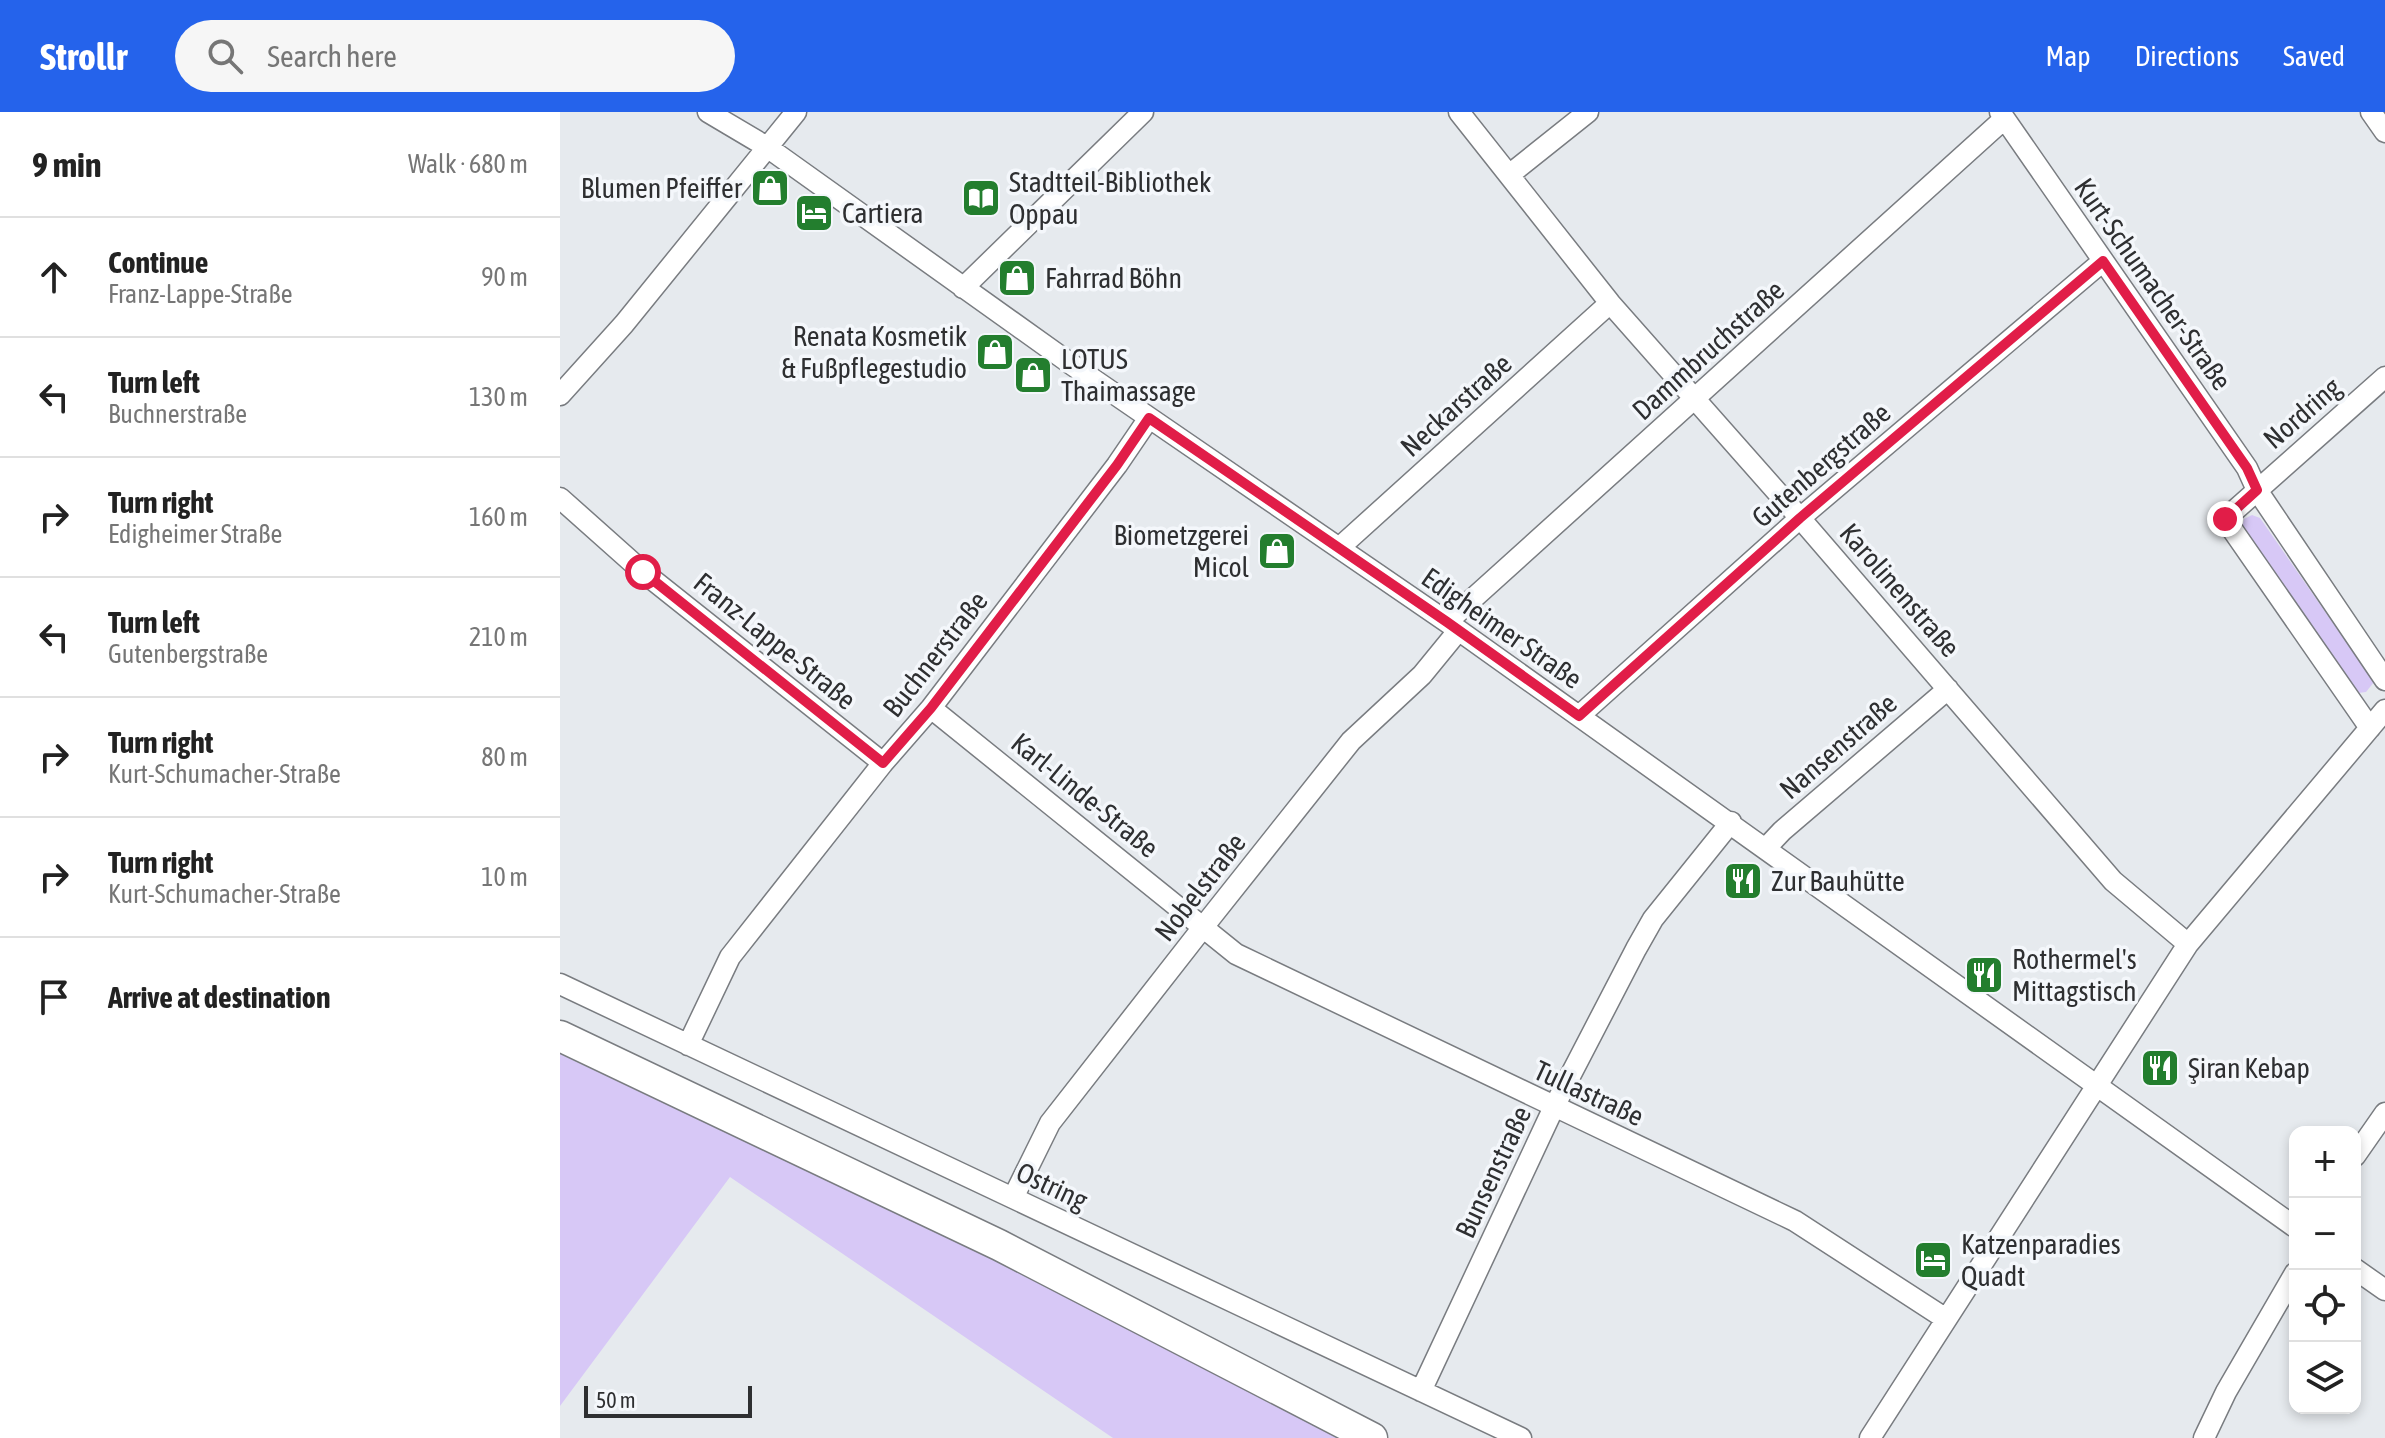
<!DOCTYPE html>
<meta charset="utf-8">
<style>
:root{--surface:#fff;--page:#f6f6f6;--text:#222;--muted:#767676;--line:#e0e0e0;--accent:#2563eb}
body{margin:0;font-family:"Asap Condensed",sans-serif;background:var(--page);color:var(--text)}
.controls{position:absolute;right:24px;bottom:24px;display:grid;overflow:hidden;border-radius:16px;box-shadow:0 4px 12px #0003}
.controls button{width:72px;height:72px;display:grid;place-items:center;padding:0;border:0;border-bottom:2px solid var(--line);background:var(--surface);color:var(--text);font:40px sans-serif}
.scale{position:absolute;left:24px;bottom:20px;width:168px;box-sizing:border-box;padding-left:8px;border:4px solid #2e2f31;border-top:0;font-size:22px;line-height:28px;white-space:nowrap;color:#2e2f31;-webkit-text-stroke:6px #f4f7fb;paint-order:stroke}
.stop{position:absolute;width:24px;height:24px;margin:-18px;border:6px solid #e11d48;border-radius:50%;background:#fff}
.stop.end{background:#e11d48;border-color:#fff;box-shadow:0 2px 8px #0008}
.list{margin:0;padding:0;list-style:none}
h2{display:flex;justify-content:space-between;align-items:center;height:104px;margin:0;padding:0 32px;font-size:34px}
h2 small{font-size:26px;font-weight:400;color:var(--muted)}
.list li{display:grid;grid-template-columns:52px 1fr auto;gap:24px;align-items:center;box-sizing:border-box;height:120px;padding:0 32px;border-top:2px solid var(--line)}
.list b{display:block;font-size:30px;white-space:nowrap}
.list p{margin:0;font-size:26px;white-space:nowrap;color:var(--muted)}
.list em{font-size:26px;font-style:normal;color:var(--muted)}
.icon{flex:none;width:44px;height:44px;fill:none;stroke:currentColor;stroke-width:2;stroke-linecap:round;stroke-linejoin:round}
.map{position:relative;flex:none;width:1825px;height:1326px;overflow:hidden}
header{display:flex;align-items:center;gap:48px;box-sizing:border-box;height:112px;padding:0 40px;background:var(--accent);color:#fff}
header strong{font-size:38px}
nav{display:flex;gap:44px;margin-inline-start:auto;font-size:28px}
.search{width:560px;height:72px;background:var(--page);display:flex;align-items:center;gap:20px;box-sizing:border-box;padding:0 28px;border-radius:44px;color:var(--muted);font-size:30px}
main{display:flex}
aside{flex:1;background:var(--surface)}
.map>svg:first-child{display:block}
.green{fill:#d7c8f6}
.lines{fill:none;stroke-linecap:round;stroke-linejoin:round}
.street-casing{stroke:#797c80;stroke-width:23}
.secondary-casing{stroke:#797c80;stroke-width:33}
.street{stroke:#fff;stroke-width:20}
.secondary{stroke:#fff;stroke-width:30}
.route{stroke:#e11d48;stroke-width:10}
.labels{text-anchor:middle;stroke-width:7;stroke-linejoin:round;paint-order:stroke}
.poi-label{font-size:28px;fill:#2e2f31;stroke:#f4f7fb;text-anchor:start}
.street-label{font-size:28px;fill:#2e2f31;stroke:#f4f7fb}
</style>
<header>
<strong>Strollr</strong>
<div class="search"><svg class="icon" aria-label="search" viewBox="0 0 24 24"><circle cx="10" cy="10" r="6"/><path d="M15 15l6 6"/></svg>Search here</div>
<nav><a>Map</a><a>Directions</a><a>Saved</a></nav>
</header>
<main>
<aside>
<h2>9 min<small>Walk · 680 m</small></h2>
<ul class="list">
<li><svg class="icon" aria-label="ahead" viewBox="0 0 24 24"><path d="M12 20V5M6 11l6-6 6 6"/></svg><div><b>Continue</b><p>Franz-Lappe-Straße</p></div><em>90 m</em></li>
<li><svg class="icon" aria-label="left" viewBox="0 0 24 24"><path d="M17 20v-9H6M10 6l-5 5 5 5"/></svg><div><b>Turn left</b><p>Buchnerstraße</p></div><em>130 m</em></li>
<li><svg class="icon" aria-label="right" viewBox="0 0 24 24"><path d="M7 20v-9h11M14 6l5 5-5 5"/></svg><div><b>Turn right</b><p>Edigheimer Straße</p></div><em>160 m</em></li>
<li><svg class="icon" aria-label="left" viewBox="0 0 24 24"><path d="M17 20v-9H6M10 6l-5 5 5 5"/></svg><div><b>Turn left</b><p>Gutenbergstraße</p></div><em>210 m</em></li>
<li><svg class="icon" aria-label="right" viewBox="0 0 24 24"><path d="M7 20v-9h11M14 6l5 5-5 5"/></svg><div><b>Turn right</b><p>Kurt-Schumacher-Straße</p></div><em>80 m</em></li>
<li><svg class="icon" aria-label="right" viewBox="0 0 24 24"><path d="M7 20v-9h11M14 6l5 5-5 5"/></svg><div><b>Turn right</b><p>Kurt-Schumacher-Straße</p></div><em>10 m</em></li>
<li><svg class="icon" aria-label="arrive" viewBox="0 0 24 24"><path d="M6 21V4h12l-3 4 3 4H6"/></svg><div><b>Arrive at destination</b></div></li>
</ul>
</aside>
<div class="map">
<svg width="1825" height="1326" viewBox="0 0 1825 1326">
<rect width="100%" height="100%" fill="#e6eaee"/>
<path class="green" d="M1692,403L1700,406L1814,570L1806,580L1798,581L1682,417L1684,407Z
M0,942L491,1174L778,1326H553L170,1065L0,1294Z"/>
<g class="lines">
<defs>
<path id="street" d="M148,0L207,35L511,252L887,510L1735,1115
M899,0L1050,191L1240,406L1553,769L1628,832
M1440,0L1687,356L1697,378L1825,568
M1811,0L1825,20
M949,63L1028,0
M403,176L583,0
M0,283L64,212L236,0
M0,386L83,460L323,651
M779,436L1050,191
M887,510L1444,7
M371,596L676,842L1235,1109L1386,1207
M1019,604L1240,406L1543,149
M1810,616L1665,407L1825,265
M1206,736L1222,719L1388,577
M0,872L961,1326
M128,933L170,845L323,651L371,596L557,353L589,306
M1795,1044L1825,1001
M453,1086L490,1011L644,814L791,629L862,563L898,519
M1795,1157L1825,1178
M861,1279L994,995L1076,837L1093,807L1171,710
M1310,1326L1628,832L1825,598
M1644,1326L1666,1280L1735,1161"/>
<path id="secondary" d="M0,924L439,1133L812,1326"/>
</defs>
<use href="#street" class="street-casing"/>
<use href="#secondary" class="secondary-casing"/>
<use href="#street" class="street"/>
<use href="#secondary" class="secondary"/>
</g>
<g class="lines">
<path class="route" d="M83,460L323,651L371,596L557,353L589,306L887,510L1019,604L1240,406L1543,149L1687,356L1697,378L1665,407"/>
</g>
<defs>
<symbol id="shop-square" viewBox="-11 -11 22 22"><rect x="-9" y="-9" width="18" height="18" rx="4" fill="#237e2e" stroke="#f4f7fb"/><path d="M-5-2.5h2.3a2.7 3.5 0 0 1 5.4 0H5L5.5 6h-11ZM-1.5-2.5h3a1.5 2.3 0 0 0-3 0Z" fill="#fff"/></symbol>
<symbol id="library-square" viewBox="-11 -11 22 22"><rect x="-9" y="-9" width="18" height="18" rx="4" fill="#237e2e" stroke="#f4f7fb"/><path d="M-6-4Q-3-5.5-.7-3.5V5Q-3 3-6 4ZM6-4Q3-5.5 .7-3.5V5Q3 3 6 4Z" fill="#fff"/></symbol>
<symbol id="hotel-square" viewBox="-11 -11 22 22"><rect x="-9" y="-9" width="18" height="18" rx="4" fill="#237e2e" stroke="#f4f7fb"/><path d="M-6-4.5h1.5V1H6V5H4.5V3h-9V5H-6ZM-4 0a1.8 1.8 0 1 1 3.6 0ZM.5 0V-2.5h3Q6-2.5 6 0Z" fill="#fff"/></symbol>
<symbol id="restaurant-square" viewBox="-11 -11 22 22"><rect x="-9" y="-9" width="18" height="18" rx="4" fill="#237e2e" stroke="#f4f7fb"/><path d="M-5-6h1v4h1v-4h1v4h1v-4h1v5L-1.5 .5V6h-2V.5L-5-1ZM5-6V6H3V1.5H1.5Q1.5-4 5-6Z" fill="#fff"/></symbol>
</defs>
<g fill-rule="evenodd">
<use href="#shop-square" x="188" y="54" width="44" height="44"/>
<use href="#library-square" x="399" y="64" width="44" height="44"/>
<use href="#hotel-square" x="232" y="79" width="44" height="44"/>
<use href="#shop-square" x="435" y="144" width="44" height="44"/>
<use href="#shop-square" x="413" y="218" width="44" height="44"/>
<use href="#shop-square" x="451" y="241" width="44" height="44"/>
<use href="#shop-square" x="695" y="417" width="44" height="44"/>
<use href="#restaurant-square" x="1161" y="747" width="44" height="44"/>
<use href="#restaurant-square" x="1402" y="841" width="44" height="44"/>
<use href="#restaurant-square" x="1578" y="934" width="44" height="44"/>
<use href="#hotel-square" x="1351" y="1126" width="44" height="44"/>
</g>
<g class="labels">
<g class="poi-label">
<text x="449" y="80">Stadtteil-Bibliothek<tspan x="449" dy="32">Oppau</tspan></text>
<text x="182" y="86" text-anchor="end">Blumen Pfeiffer</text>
<text x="282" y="111">Cartiera</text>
<text x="485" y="176">Fahrrad Böhn</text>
<text x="407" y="234" text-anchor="end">Renata Kosmetik<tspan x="407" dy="32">&amp; Fußpflegestudio</tspan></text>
<text x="501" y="257">LOTUS<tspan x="501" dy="32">Thaimassage</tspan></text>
<text x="689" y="433" text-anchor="end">Biometzgerei<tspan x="689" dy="32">Micol</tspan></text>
<text x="1211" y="779">Zur Bauhütte</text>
<text x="1452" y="857">Rothermel's<tspan x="1452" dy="32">Mittagstisch</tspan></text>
<text x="1628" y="966">Şiran Kebap</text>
<text x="1401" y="1142">Katzenparadies<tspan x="1401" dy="32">Quadt</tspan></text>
</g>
<g class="street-label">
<text transform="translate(1593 172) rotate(55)" y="10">Kurt-Schumacher-Straße</text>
<text transform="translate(1148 238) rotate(-42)" y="10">Dammbruchstraße</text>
<text transform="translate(896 293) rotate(-42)" y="10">Neckarstraße</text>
<text transform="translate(1742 301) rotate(-41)" y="10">Nordring</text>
<text transform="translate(1261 353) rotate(-41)" y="10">Gutenbergstraße</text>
<text transform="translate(1340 478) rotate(49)" y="10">Karolinenstraße</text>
<text transform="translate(942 516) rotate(35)" y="10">Edigheimer Straße</text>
<text transform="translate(215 529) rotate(39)" y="10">Franz-Lappe-Straße</text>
<text transform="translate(375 542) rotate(-52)" y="10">Buchnerstraße</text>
<text transform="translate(1278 634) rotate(-41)" y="10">Nansenstraße</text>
<text transform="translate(525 683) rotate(39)" y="10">Karl-Linde-Straße</text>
<text transform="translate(640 775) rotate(-52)" y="10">Nobelstraße</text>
<text transform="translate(1029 981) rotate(25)" y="10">Tullastraße</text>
<text transform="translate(933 1060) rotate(-65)" y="10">Bunsenstraße</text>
<text transform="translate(492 1074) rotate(25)" y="10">Ostring</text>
</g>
</g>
</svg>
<div class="controls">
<button>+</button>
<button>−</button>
<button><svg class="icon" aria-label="locate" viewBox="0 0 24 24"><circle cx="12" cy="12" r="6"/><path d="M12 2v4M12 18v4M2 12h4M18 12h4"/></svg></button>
<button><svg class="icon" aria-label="layers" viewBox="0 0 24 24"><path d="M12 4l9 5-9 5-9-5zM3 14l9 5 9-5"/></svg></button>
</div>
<div class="scale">50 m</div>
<div class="stop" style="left:83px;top:460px"></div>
<div class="stop end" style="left:1665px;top:407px"></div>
</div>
</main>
